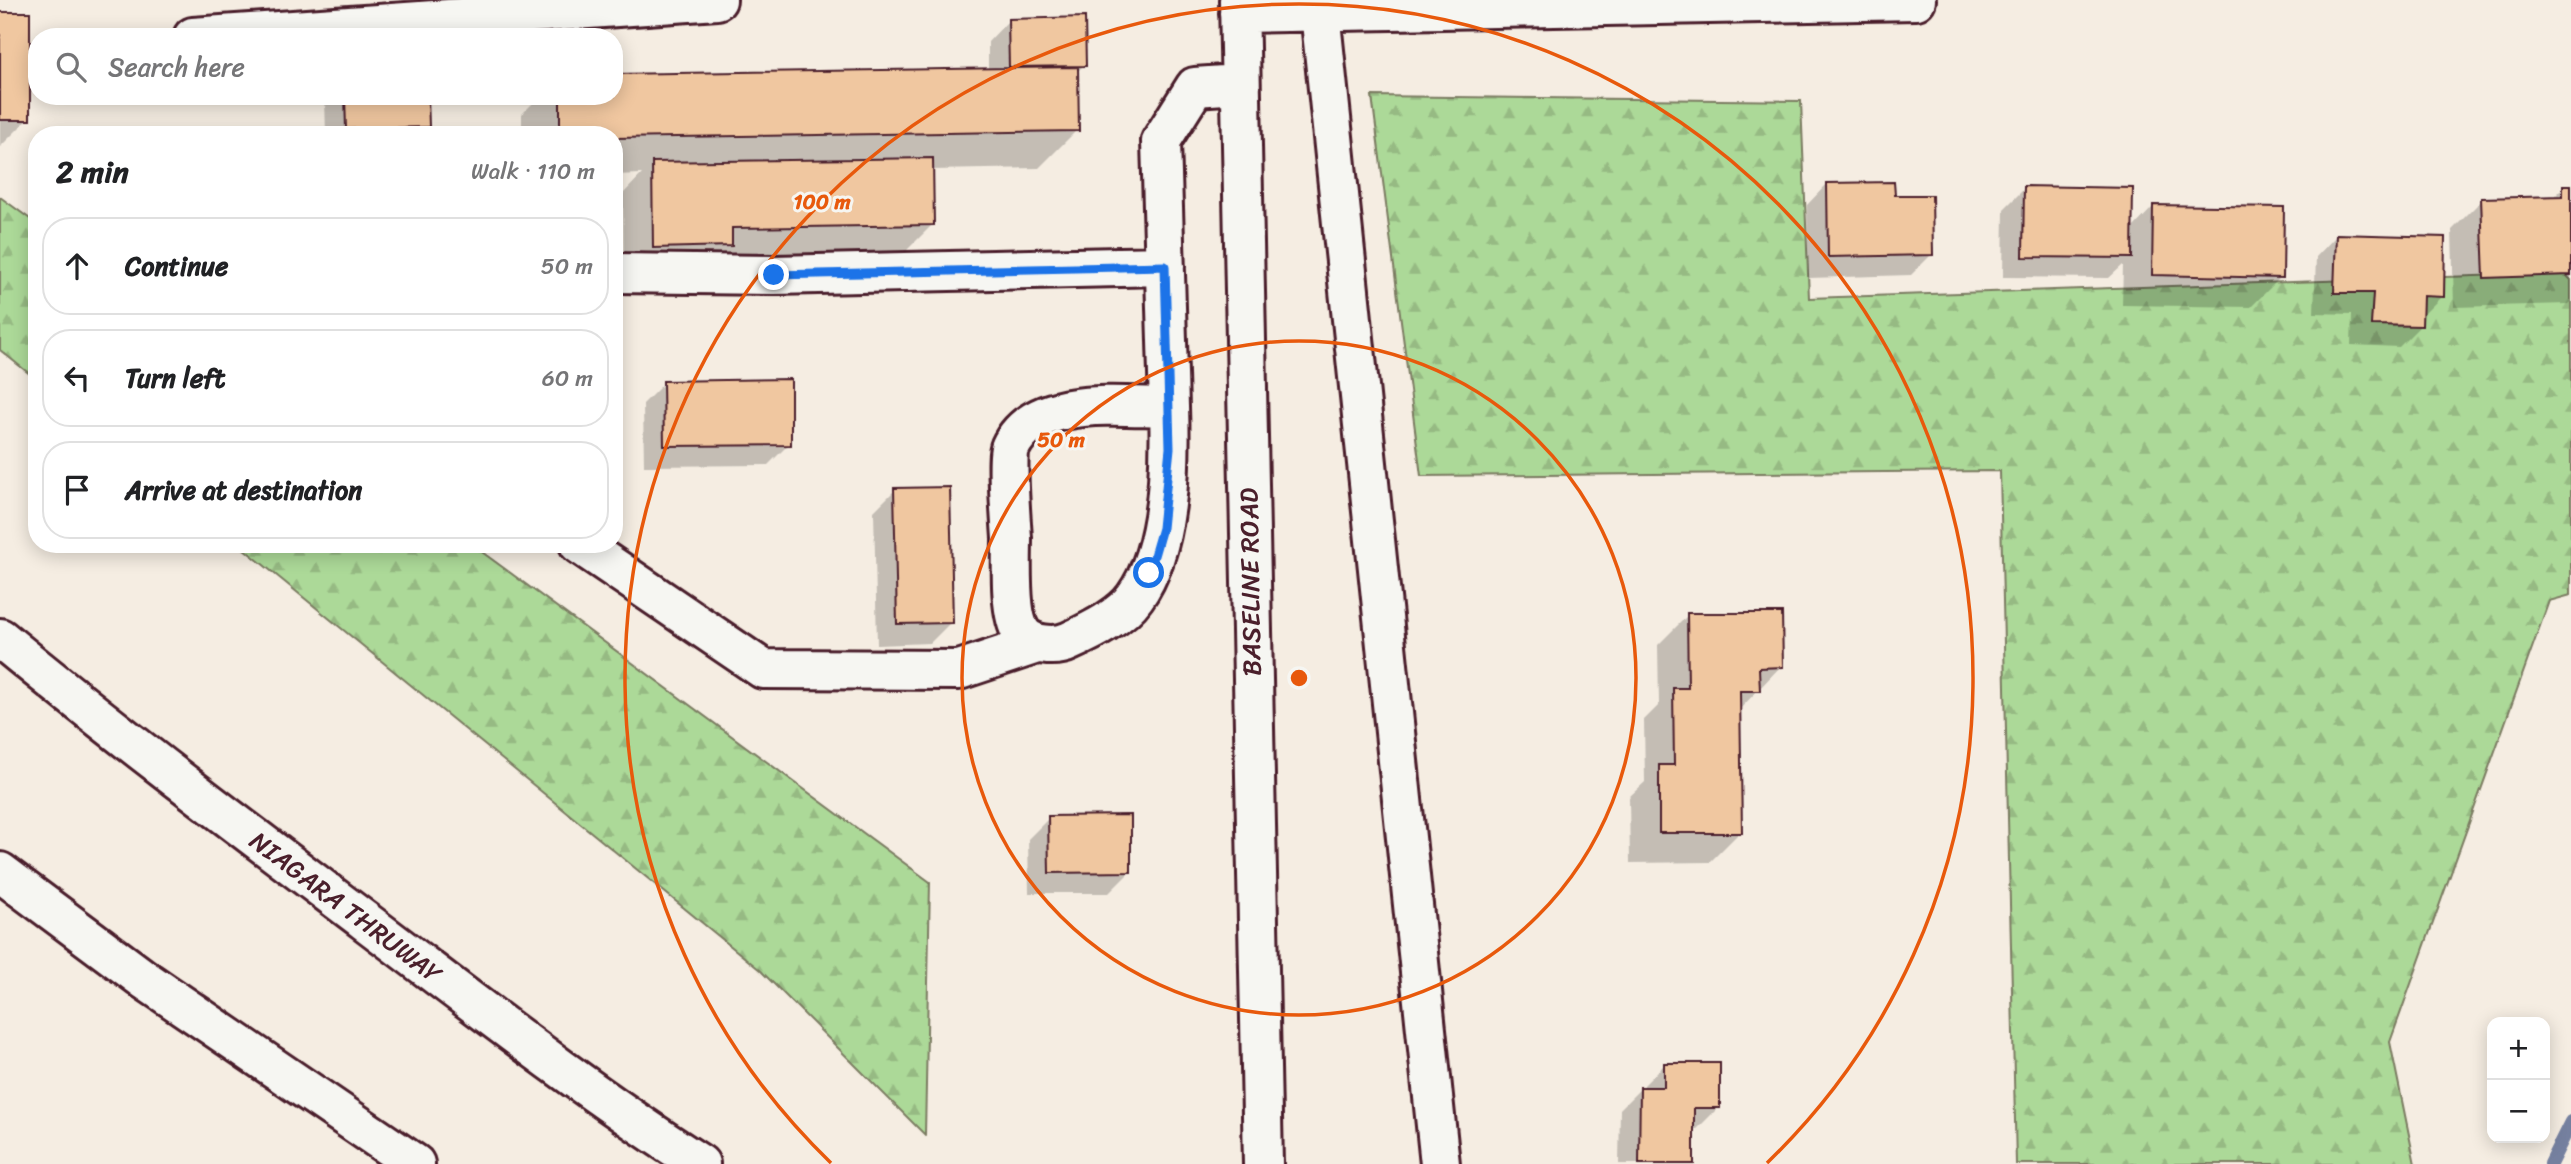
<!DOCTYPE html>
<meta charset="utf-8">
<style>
:root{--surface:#fff;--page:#f6f6f6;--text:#202124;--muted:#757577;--line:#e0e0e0}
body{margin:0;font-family:Sriracha,sans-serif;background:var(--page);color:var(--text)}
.controls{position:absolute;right:21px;bottom:21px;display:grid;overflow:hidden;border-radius:14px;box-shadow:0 4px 18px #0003}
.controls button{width:63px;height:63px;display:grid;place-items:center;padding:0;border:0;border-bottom:2px solid var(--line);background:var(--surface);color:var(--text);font:35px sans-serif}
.stop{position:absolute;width:21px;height:21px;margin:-16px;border:5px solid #1a73e8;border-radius:50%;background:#fff}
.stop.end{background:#1a73e8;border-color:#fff;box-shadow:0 2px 7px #0008}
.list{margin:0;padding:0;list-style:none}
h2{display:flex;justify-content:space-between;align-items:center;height:91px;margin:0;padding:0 28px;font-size:30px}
h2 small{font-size:23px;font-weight:400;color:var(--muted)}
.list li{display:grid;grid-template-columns:46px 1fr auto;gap:21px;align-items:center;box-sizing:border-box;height:98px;margin:0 14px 14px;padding:0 14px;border:2px solid var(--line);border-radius:28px}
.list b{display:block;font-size:26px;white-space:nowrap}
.list em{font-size:23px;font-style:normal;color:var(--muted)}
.icon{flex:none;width:38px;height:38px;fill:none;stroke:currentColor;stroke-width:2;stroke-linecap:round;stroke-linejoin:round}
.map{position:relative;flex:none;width:2571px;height:1164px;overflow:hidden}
.search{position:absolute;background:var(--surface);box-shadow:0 4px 18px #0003;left:28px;top:28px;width:595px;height:77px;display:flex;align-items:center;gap:18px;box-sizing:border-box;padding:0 24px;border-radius:28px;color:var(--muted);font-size:26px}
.panel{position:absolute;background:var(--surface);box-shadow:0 4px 18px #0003;left:28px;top:126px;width:595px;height:427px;border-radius:28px}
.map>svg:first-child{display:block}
.forest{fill:url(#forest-firs);stroke:#7b7c62;stroke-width:2}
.shadow{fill:#0003}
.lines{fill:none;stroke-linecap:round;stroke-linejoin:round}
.stream{stroke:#75809f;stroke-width:14}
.building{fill:#f0c7a0;stroke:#4a1f2b;stroke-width:2}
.minor-casing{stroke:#4a1f2b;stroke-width:44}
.highway-casing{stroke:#4a1f2b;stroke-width:44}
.minor{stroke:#f6f6f2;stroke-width:38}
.highway{stroke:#f6f6f2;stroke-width:38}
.route{stroke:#1a73e8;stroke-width:9}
.ring{fill:none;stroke:#e8590c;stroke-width:3.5}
.labels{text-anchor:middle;stroke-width:6;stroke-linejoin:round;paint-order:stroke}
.street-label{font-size:26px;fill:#4a1f2b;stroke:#f6f6f2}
.centre{fill:#e8590c;stroke:#f6f6f2;stroke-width:3.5}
.ring-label{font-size:21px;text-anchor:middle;font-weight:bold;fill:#e8590c;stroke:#f6f6f2;stroke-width:6;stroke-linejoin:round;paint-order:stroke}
</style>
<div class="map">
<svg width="2571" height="1164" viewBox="0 0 2571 1164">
<defs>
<pattern id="forest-firs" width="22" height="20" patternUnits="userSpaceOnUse" patternTransform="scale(1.75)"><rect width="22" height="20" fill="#acd998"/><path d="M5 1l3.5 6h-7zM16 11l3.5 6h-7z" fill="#96ba83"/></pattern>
</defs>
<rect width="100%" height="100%" fill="#f5ede2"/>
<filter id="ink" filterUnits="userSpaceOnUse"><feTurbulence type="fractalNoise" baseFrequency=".0143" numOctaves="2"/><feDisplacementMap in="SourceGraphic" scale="14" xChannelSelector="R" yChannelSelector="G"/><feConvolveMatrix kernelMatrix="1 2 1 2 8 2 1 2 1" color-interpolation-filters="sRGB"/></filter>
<g filter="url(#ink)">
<path class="forest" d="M1372,96L1801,101L1809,298L2564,273L2571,280V595L2549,601L2390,1042L2415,1164H2016L2000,471L1421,476Z
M0,197L37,224V380L0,350Z
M238,544H471L930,882L925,1135L760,970Z"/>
<path class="shadow" d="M0,13L28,119L0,147Z
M1008,21L1084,65L1076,73L1077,130L1039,168L932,170V225L902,255L624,277L623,194L642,174L614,175V135H522V114L540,96H614L988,70V42Z
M327,96H426L427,126L419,135H326L325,99Z
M1827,184L1893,197L1932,254L1911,275L1808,278L1807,205Z
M2571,186V301L2568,304L2454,307L2452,230L2482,200L2553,198L2564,187Z
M2025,188L2131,230L2153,207L2281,277L2251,307L2122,305L2123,265L2109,278L2003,277L2004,209Z
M2336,236L2442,296L2420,318V326L2399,347L2351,345L2352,314L2314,313L2316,257Z
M664,383L789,444L768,465L644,466L643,404Z
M895,490L951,622L930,643L877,645L874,511Z
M1688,615L1781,666L1739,710L1740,832L1710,862L1630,863L1629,797L1645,782L1644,720L1659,705L1658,645Z
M1049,818L1130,872L1109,893H1029L1028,839Z
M1665,1064L1718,1108L1697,1129H1693L1692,1164H1619L1620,1109L1641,1088H1644V1085Z"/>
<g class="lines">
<path class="stream" d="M2550,1164L2571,1122"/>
</g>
<path class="building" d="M0,12H30V120H0Z
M1085,17L1086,66L1009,67L1008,19Z
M1078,67L1079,131L614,138V135H560V96H614V74Z
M345,96H428L429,127L346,129Z
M933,158L934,225L732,228V246L653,248L652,162Z
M1894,182L1895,195H1932L1933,255L1828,257L1827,183Z
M2563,185H2571V275L2484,278L2481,198L2563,196Z
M2024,186L2133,188L2132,258L2023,257Z
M2153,205L2284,207L2283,278L2152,275Z
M2336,234L2445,237L2444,297L2423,296L2422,326L2371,325L2373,293H2334Z
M791,379V445L664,446L663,381Z
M950,487L953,623L897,624L894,488Z
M1687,613H1782L1783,667L1759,668L1760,691H1740L1742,833H1659V765H1674L1673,688H1688Z
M1131,815V872L1049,873L1048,816Z
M1664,1063H1720V1108H1694V1164H1639L1640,1087H1664Z"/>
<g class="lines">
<defs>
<path id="minor" d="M1239,0L1263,1164
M1320,12L1440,1164
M1239,13L1916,0
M193,37L717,0
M614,273L774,275L1165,266
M1169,407C1121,407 1034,394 1010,448C1006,456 1011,524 1012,538C1012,560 1009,614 1021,632C1030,646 1056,648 1070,641C1092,631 1121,617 1135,597C1170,549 1171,464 1169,407L1161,141L1195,87L1239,84
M579,544L763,669L959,670L1037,644"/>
<path id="highway" d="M0,638C119,736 242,828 365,921C475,1004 584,1090 700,1164
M0,872L145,980L415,1164"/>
</defs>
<use href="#minor" class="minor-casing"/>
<use href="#highway" class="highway-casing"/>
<use href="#minor" class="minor"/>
<use href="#highway" class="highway"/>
</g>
</g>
<g class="lines" filter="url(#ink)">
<path class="route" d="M774,275L1165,266L1170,448L1162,528L1149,573"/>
</g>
<g class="ring">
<circle cx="1299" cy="678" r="337"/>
<path d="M831 1163A674 674 0 1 1 1767 1163"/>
</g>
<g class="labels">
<g class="street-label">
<text transform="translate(1250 582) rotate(-91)" y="9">BASELINE ROAD</text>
<text transform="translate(346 907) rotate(37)" y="9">NIAGARA THRUWAY</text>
</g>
</g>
<circle cx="1299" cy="678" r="10" class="centre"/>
<g class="ring-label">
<text x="822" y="209">100 m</text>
<text x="1061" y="447">50 m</text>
</g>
</svg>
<div class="controls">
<button>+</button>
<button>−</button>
</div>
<div class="stop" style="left:1149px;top:573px"></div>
<div class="stop end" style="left:774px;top:275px"></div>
<div class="search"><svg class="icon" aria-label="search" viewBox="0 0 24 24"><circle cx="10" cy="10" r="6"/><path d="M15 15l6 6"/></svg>Search here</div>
<section class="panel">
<h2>2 min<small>Walk · 110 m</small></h2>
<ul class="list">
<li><svg class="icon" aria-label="ahead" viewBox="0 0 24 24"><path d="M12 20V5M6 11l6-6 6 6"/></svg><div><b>Continue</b></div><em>50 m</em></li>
<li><svg class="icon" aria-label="left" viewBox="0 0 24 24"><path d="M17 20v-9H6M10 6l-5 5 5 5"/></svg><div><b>Turn left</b></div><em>60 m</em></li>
<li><svg class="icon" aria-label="arrive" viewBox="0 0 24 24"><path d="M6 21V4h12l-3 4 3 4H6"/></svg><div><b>Arrive at destination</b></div></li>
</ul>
</section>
</div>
